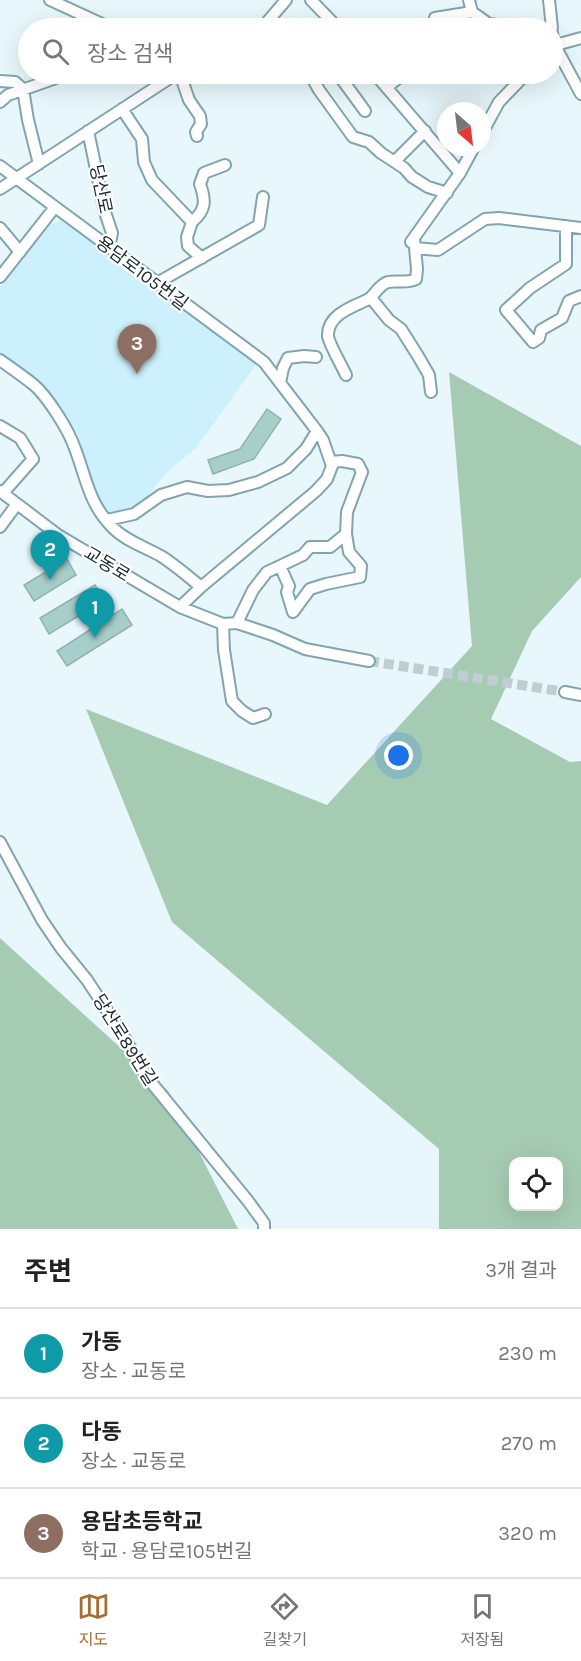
<!DOCTYPE html>
<html lang="ko">
<meta charset="utf-8">
<style>
:root{--surface:#fff;--page:#f2f2f2;--text:#222;--muted:#767676;--line:#e0e0e0;--accent:#aa6b31}
body{margin:0;font-family:Karla,"Noto Sans KR",sans-serif;background:var(--page);color:var(--text)}
.controls{position:absolute;right:18px;bottom:18px;display:grid;overflow:hidden;border-radius:12px;box-shadow:0 6px 24px #0002}
.controls button{width:54px;height:54px;display:grid;place-items:center;padding:0;border:0;border-bottom:2px solid var(--line);background:var(--surface);color:var(--text);font:30px sans-serif}
.compass{position:absolute;left:437px;top:102px;width:54px;height:54px;border-radius:50%;background:var(--surface);box-shadow:0 6px 24px #0002;rotate:152deg}
.you{position:absolute;left:399px;top:756px;width:21px;height:21px;margin:-15px;border:4px solid #fff;border-radius:50%;background:#1a73e8;box-shadow:0 0 0 9px #1a73e833}
.badge{display:grid;place-items:center;width:39px;height:39px;border-radius:50%;background:var(--accent);color:#fff;font-size:20px;font-weight:700}
.pin{position:absolute;translate:-50% -50px;filter:drop-shadow(0 2px 3px #0008)}
.pin::after{content:'';position:absolute;top:32px;width:21px;height:18px;background:inherit;clip-path:polygon(0 0,100% 0,50% 100%)}
.list{margin:0;padding:0;list-style:none}
h2{display:flex;justify-content:space-between;align-items:center;height:78px;margin:0;padding:0 24px;font-size:26px}
h2 small{font-size:20px;font-weight:400;color:var(--muted)}
.list li{display:grid;grid-template-columns:39px 1fr auto;gap:18px;align-items:center;box-sizing:border-box;height:90px;padding:0 24px;border-top:2px solid var(--line)}
.list b{display:block;font-size:22px;white-space:nowrap}
.list p{margin:0;font-size:20px;white-space:nowrap;color:var(--muted)}
.list em{font-size:20px;font-style:normal;color:var(--muted)}
.icon{flex:none;width:33px;height:33px;fill:none;stroke:currentColor;stroke-width:2;stroke-linecap:round;stroke-linejoin:round}
.map{position:relative;flex:none;width:581px;height:1229px;overflow:hidden}
.search{position:absolute;background:var(--surface);box-shadow:0 6px 24px #0002;left:18px;right:18px;top:18px;height:66px;display:flex;align-items:center;gap:15px;box-sizing:border-box;padding:0 21px;border-radius:33px;color:var(--muted);font-size:22px}
.sheet{height:348px;background:var(--surface)}
nav{display:flex;justify-content:space-around;align-items:center;box-sizing:border-box;height:84px;border-top:2px solid var(--line);background:var(--surface);font-size:16px;color:var(--muted)}
nav a{display:grid;justify-items:center;gap:3px}
nav .on{color:var(--accent)}
.map>svg:first-child{display:block}
.built{fill:#ccf1fc}
.green{fill:#a6cbb3;fill-rule:evenodd}
.building{fill:#a8ceca;stroke:#8eb4af;stroke-width:1.5}
.lines{fill:none;stroke-linecap:round;stroke-linejoin:round}
.minor-tunnel{stroke:#bfced2;stroke-width:10;stroke-dasharray:10 5;stroke-linecap:butt}
.minor-casing{stroke:#82a4af;stroke-width:14}
.minor{stroke:#fff;stroke-width:10}
.labels{text-anchor:middle;stroke-width:4.5;stroke-linejoin:round;paint-order:stroke}
.street-label{font-size:18px;fill:#1b292d;stroke:#fff}
</style>
<div class="map">
<svg width="581" height="1229" viewBox="0 0 581 1229">
<rect width="100%" height="100%" fill="#e8f7fb"/>
<path class="built" d="M62,220L257,363L196,448L165,474L144,501L113,516L99,503L84,461L78,435L42,388L0,355V287L47,226Z"/>
<path class="green" d="M449,372L581,446V577L532,631L491,719L570,762L581,761V1229H439V1149L172,922L86,709L327,805L472,646ZM514,1162H558V1206H514Z
M0,938L168,1091L238,1229H0Z"/>
<path class="building" d="M267,409L281,419L254,459L213,474L208,460L240,449Z
M67,559L76,575L34,601L24,585Z
M95,585L105,600L49,634L40,618Z
M122,609L132,625L67,666L57,651Z"/>
<g class="lines">
<path class="minor-tunnel" d="M369,661L565,692"/>
<defs>
<path id="minor" d="M50,0L111,28
M311,0L338,28
M469,0L472,12L489,24L520,28
M549,0L552,28
M262,28L286,0
M433,28L435,18L472,12
M552,33L554,44L581,94
M552,46L581,38
M180,74L189,100L200,116L201,124L196,132L197,136
M310,74L319,90L353,137L369,142L381,153L404,168L412,177L428,187L447,193
M338,74L365,111
M375,74L460,173
M0,81L15,82L23,89L28,120L39,164
M387,87L403,74
M0,102L8,95L56,78
M122,109L142,139L144,162L152,180L192,222L187,237L188,246L202,258
M88,131L105,212L112,233L109,247
M482,133L499,102L526,74
M395,161L425,131
M0,166L264,362L317,431L323,440L332,466L327,479L316,491L201,587L180,607
M0,189L176,74
M192,222C206,210 206,201 200,184L204,173L225,165
M566,226V264L530,288L506,310L533,342L539,338L541,330L562,318L569,301L581,296
M0,228L20,252
M414,238L415,248L438,250L485,219L499,218L581,228
M411,242L460,173L474,147
M0,277L55,207
M157,283L259,225L263,197
M371,298L389,320L401,329L418,356L429,375L431,392
M0,360C11,368 23,376 34,385C47,396 68,429 74,446C86,476 88,503 113,528C126,541 145,547 161,556C175,565 188,576 201,587
M346,375C342,366 329,344 328,336C327,315 352,307 367,300C375,296 378,285 388,282C398,280 406,284 416,279L417,269L415,248
M280,383L283,368L288,358L304,356L316,357
M0,426L20,438L33,459L3,493
M331,462L342,461L358,464L362,472L347,512L346,534L349,552L361,566L360,577L326,584L310,589L293,612L287,592L289,586L280,566L303,555L310,547H330L346,534
M0,491L58,535L180,607L223,624L237,623L273,635L305,649L369,661
M107,520L134,514L161,495L187,487L208,491L229,490L258,482L287,468L306,449L317,431
M0,527L17,504
M237,623L253,590L267,572L280,566
M223,624L224,650L232,701L242,711L253,718L265,714
M565,692L581,695
M0,842L42,920L61,948L87,980L123,1035L146,1076L248,1201L264,1223V1229"/>
</defs>
<use href="#minor" class="minor-casing"/>
<use href="#minor" class="minor"/>
</g>
<g class="labels">
<g class="street-label">
<text transform="translate(101 189) rotate(78)" y="6">당산로</text>
<text transform="translate(142 273) rotate(37)" y="6">용담로105번길</text>
<text transform="translate(107 564) rotate(31)" y="6">교동로</text>
<text transform="translate(125 1040) rotate(58)" y="6">당산로89번길</text>
</g>
</g>
</svg>
<div class="controls">
<button><svg class="icon" aria-label="locate" viewBox="0 0 24 24"><circle cx="12" cy="12" r="6"/><path d="M12 2v4M12 18v4M2 12h4M18 12h4"/></svg></button>
</div>
<svg class="compass" viewBox="-18 -18 36 36"><path d="M0-13l5 13h-10z" fill="#e53935"/><path d="M0 13l5-13h-10z" fill="#767676"/></svg>
<div class="you"></div>
<div class="pin badge" style="left:95px;top:638px;background:#0f9aa8">1</div>
<div class="pin badge" style="left:50px;top:580px;background:#0f9aa8">2</div>
<div class="pin badge" style="left:137px;top:374px;background:#8d6e63">3</div>
<div class="search"><svg class="icon" aria-label="search" viewBox="0 0 24 24"><circle cx="10" cy="10" r="6"/><path d="M15 15l6 6"/></svg>장소 검색</div>
</div>
<section class="sheet">
<h2>주변<small>3개 결과</small></h2>
<ul class="list">
<li><span class="badge" style="background:#0f9aa8">1</span><div><b>가동</b><p>장소 · 교동로</p></div><em>230 m</em></li>
<li><span class="badge" style="background:#0f9aa8">2</span><div><b>다동</b><p>장소 · 교동로</p></div><em>270 m</em></li>
<li><span class="badge" style="background:#8d6e63">3</span><div><b>용담초등학교</b><p>학교 · 용담로105번길</p></div><em>320 m</em></li>
</ul>
</section>
<nav>
<a class="on"><svg class="icon" aria-label="map" viewBox="0 0 24 24"><path d="M3 6l6-2 6 2 6-2v14l-6 2-6-2-6 2zM9 4v14M15 6v14"/></svg>지도</a>
<a><svg class="icon" aria-label="directions" viewBox="0 0 24 24"><path d="M12 3l9 9-9 9-9-9zM9 14v-3h6M13 9l2 2-2 2"/></svg>길찾기</a>
<a><svg class="icon" aria-label="saved" viewBox="0 0 24 24"><path d="M7 4h10v16l-5-4-5 4z"/></svg>저장됨</a>
</nav>
